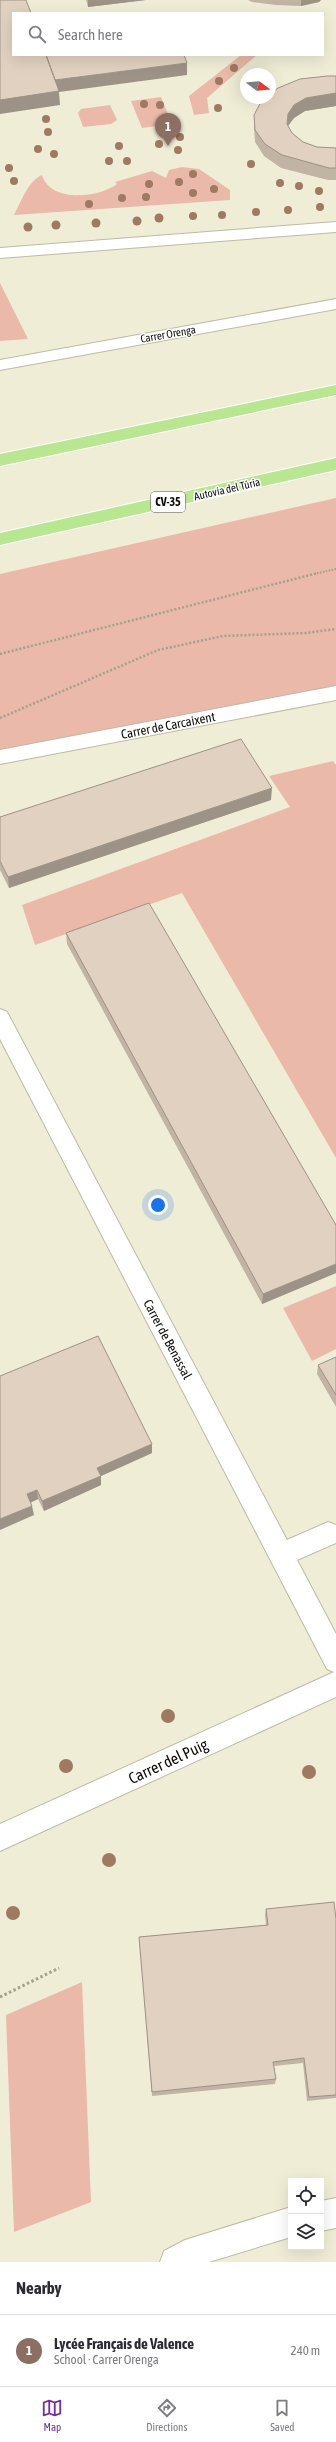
<!DOCTYPE html>
<meta charset="utf-8">
<style>
:root{--surface:#fff;--page:#f2f2f3;--text:#2b2b33;--muted:#7c7c81;--line:#e1e1e2;--accent:#722da1}
body{margin:0;font-family:"Asap Condensed",sans-serif;background:var(--page);color:var(--text)}
.controls{position:absolute;right:12px;bottom:12px;display:grid;overflow:hidden;border-radius:0px;box-shadow:0 4px 16px #0002}
.controls button{width:36px;height:36px;display:grid;place-items:center;padding:0;border:0;border-bottom:1px solid var(--line);background:var(--surface);color:var(--text);font:20px sans-serif}
.compass{position:absolute;left:240px;top:68px;width:36px;height:36px;border-radius:50%;background:var(--surface);box-shadow:0 4px 16px #0002;rotate:106deg}
.you{position:absolute;left:158px;top:1205px;width:14px;height:14px;margin:-10px;border:3px solid #fff;border-radius:50%;background:#1a73e8;box-shadow:0 0 0 6px #1a73e833}
.badge{display:grid;place-items:center;width:26px;height:26px;border-radius:50%;background:var(--accent);color:#fff;font-size:13px;font-weight:700}
.pin{position:absolute;translate:-50% -33px;filter:drop-shadow(0 1px 2px #0008)}
.pin::after{content:'';position:absolute;top:21px;width:14px;height:12px;background:inherit;clip-path:polygon(0 0,100% 0,50% 100%)}
.list{margin:0;padding:0;list-style:none}
h2{display:flex;justify-content:space-between;align-items:center;height:52px;margin:0;padding:0 16px;font-size:17px}
h2 small{font-size:13px;font-weight:400;color:var(--muted)}
.list li{display:grid;grid-template-columns:26px 1fr auto;gap:12px;align-items:center;box-sizing:border-box;height:72px;padding:0 16px;border-top:1px solid var(--line)}
.list b{display:block;font-size:15px;white-space:nowrap}
.list p{margin:0;font-size:13px;white-space:nowrap;color:var(--muted)}
.list em{font-size:13px;font-style:normal;color:var(--muted)}
.icon{flex:none;width:22px;height:22px;fill:none;stroke:currentColor;stroke-width:2;stroke-linecap:round;stroke-linejoin:round}
.map{position:relative;flex:none;width:336px;height:2262px;overflow:hidden}
.search{position:absolute;background:var(--surface);box-shadow:0 4px 16px #0002;left:12px;right:12px;top:12px;height:44px;display:flex;align-items:center;gap:10px;box-sizing:border-box;padding:0 14px;border-radius:0px;color:var(--muted);font-size:15px}
.sheet{height:124px;background:var(--surface)}
nav{display:flex;justify-content:space-around;align-items:center;box-sizing:border-box;height:56px;border-top:1px solid var(--line);background:var(--surface);font-size:11px;color:var(--muted)}
nav a{display:grid;justify-items:center;gap:2px}
nav .on{color:var(--accent)}
.map>svg:first-child{display:block}
.green{fill:#eab9a9}
.lines{fill:none;stroke-linecap:round;stroke-linejoin:round}
.street-casing{stroke:#bdbaa5;stroke-width:2}
.secondary-casing{stroke:#bdbaa5;stroke-width:2}
.highway-casing{stroke:#fff;stroke-width:2}
.path-far2{stroke:#a2a08f;stroke-width:2;stroke-dasharray:1.5 1.5;stroke-linecap:butt}
.path-far1{stroke:#a2a08f;stroke-width:2.5;stroke-dasharray:2 2;stroke-linecap:butt}
.path{stroke:#a2a08f;stroke-width:3;stroke-dasharray:2.5 2.5;stroke-linecap:butt}
.street{fill:#fff;fill-rule:evenodd}
.secondary{fill:#fff;fill-rule:evenodd}
.highway{fill:#b9e690;fill-rule:evenodd}
.tree{fill:#9f7961}
.wall{fill:#c1b4a5}
.shaded-wall{fill:#9d9286}
.building{fill:#e0d1c0;stroke:#9d9286}
.labels{text-anchor:middle;stroke-width:3;stroke-linejoin:round;paint-order:stroke}
.far-street-label{font-size:11px;fill:#0d0c05;stroke:#fff}
.shield{fill:#fff;stroke:#565550;stroke-width:1}
.shield-label{font-size:12px;font-weight:bold;fill:#0d0c05}
.street-label{font-size:13px;fill:#0d0c05;stroke:#fff}
.near-street-label{font-size:16px;fill:#0d0c05;stroke:#fff}
</style>
<div class="map">
<svg width="336" height="2262" viewBox="0 0 336 2262">
<rect width="100%" height="100%" fill="#f0edd7"/>
<path class="green" d="M241,55H257L207,98L209,113L194,115L189,96Z
M161,97L172,124L142,128L131,101Z
M110,105L117,120L111,124L83,127L78,113L81,109Z
M182,167L199,169L230,190V200L14,215C21,202 28,181 42,175C50,203 99,198 117,184L115,182L152,171L166,178L169,170Z
M0,283L28,339L0,341Z
M336,498V695L0,761V574Z
M333,761L336,765V1158L182,893L35,945L22,905L290,807L269,776Z
M336,1286V1349L312,1361L283,1308Z
M82,1982L91,2202L14,2232L6,2015Z"/>
<g class="lines">
<defs>
<path id="street" d="M336,222V232L0,258V248Z
M336,686V700L0,764V750Z
M0,1009L7,1012L287,1540L328,1522L336,1525V1543L297,1560L336,1634V1697L0,1851V1824L334,1672L327,1669L0,1039Z
M336,2198V2228L321,2231V2201Z
M291,2207V2237L209,2262H160L164,2251L185,2240Z"/>
<path id="secondary" d="M336,299V309L0,370V360Z"/>
<path id="highway" d="M336,385V395L0,466V454Z
M336,458V470L0,545V533Z"/>
</defs>
<use href="#street" class="street-casing"/>
<use href="#secondary" class="secondary-casing"/>
<use href="#highway" class="highway-casing"/>
<path class="path-far2" d="M314,574L336,569"/>
<path class="path-far1" d="M0,654L318,573
M0,718L158,650L223,636L306,633L336,629"/>
<path class="path" d="M0,1997L59,1968"/>
<use href="#street" class="street"/>
<use href="#secondary" class="secondary"/>
<use href="#highway" class="highway"/>
</g>
<g class="tree">
<circle cx="234" cy="68" r="4"/>
<circle cx="219" cy="81" r="4"/>
<circle cx="144" cy="104" r="4"/>
<circle cx="160" cy="105" r="4"/>
<circle cx="218" cy="108" r="4"/>
<circle cx="46" cy="119" r="4"/>
<circle cx="161" cy="121" r="4"/>
<circle cx="48" cy="132" r="4"/>
<circle cx="180" cy="137" r="4"/>
<circle cx="159" cy="144" r="4"/>
<circle cx="119" cy="146" r="4"/>
<circle cx="38" cy="149" r="4"/>
<circle cx="178" cy="150" r="4"/>
<circle cx="54" cy="154" r="4"/>
<circle cx="109" cy="161" r="4"/>
<circle cx="127" cy="161" r="4"/>
<circle cx="251" cy="164" r="4"/>
<circle cx="9" cy="168" r="4"/>
<circle cx="193" cy="174" r="4"/>
<circle cx="14" cy="181" r="4"/>
<circle cx="179" cy="182" r="4"/>
<circle cx="280" cy="183" r="4"/>
<circle cx="149" cy="184" r="4"/>
<circle cx="299" cy="186" r="4"/>
<circle cx="214" cy="189" r="4"/>
<circle cx="319" cy="191" r="4"/>
<circle cx="193" cy="193" r="4"/>
<circle cx="146" cy="197" r="4"/>
<circle cx="122" cy="198" r="4"/>
<circle cx="89" cy="204" r="4"/>
<circle cx="320" cy="207" r="4"/>
<circle cx="288" cy="210" r="4"/>
<circle cx="256" cy="212" r="4"/>
<circle cx="222" cy="215" r="4"/>
<circle cx="193" cy="216" r="4"/>
<circle cx="159" cy="218" r="4.5"/>
<circle cx="137" cy="221" r="4.5"/>
<circle cx="96" cy="223" r="4.5"/>
<circle cx="56" cy="225" r="4.5"/>
<circle cx="28" cy="227" r="4.5"/>
<circle cx="168" cy="1716" r="7"/>
<circle cx="66" cy="1766" r="7"/>
<circle cx="309" cy="1772" r="7"/>
<circle cx="109" cy="1860" r="7"/>
<circle cx="13" cy="1913" r="7"/>
</g>
<path class="wall" d="M86,0H146L88,7Z
M248,0H321L319,2L301,6L276,5L252,2Z
M336,76V106L305,111L294,118L288,126L292,133L303,142L317,147L336,148V180H328L281,168L264,156L255,142L254,128V115Z
M271,800L9,888L0,870V817Z
M66,933L336,1225V1273L262,1304L67,944Z
M336,1357V1407L317,1374L318,1365Z
M0,1376L152,1453L101,1476V1485L44,1511L38,1499L31,1502L34,1515Z
M266,1909L336,1919V2098L307,2101L303,2063L274,2066L276,2079L275,2084L152,2096L139,1937L266,1925L265,1915Z"/>
<path class="shaded-wall" d="M88,0H146L88,7Z
M301,0H321L319,2L301,6Z
M187,63V75L59,92L60,105L0,114V100L55,80Z
M336,93V106L305,111L294,118L287,127L288,114L294,105L306,98Z
M272,788L271,800L9,888L8,877Z
M336,1264V1273L262,1304L263,1294Z
M152,1444V1453L101,1476V1485L44,1511L42,1501L97,1468Z
M37,1490L38,1499L28,1504L27,1494Z
M32,1506L34,1515L0,1530V1519Z"/>
<path class="building" d="M0,0H26L31,13H13V55H46L59,91L0,100Z
M46,55H184L187,63L55,80Z
M327,76H336V93L306,98L294,105L288,114L287,124L292,133L303,142L317,147L336,148V168H329L282,155L265,144L255,130L254,115L262,100L264,98H270V94L278,88L300,79Z
M241,739L272,788L8,877L0,861V817Z
M149,903L336,1225V1264L263,1294L66,933Z
M98,1336L152,1444L97,1468L101,1476L42,1501L37,1490L27,1494L32,1506L0,1519V1376Z
M336,1357V1395L318,1365Z
M334,1902L336,1919V2095L309,2097L304,2058L273,2062L276,2079L152,2092L139,1937L268,1925L266,1909Z"/>
<g class="labels">
<g class="far-street-label">
<text transform="translate(168 334) rotate(-10)" y="4">Carrer Orenga</text>
<text transform="translate(227 489) rotate(-13)" y="4">Autovia del Túria</text>
</g>
<rect class="shield" x="151" y="492" width="34" height="20" rx="3"/>
<g class="shield-label">
<text x="168" y="506">CV-35</text>
</g>
<g class="street-label">
<text transform="translate(168 725) rotate(-11)" y="5">Carrer de Carcaixent</text>
<text transform="translate(168 1339) rotate(62)" y="5">Carrer de Benassal</text>
</g>
<g class="near-street-label">
<text transform="translate(168 1761) rotate(-25)" y="6">Carrer del Puig</text>
</g>
</g>
</svg>
<div class="controls">
<button><svg class="icon" aria-label="locate" viewBox="0 0 24 24"><circle cx="12" cy="12" r="6"/><path d="M12 2v4M12 18v4M2 12h4M18 12h4"/></svg></button>
<button><svg class="icon" aria-label="layers" viewBox="0 0 24 24"><path d="M12 4l9 5-9 5-9-5zM3 14l9 5 9-5"/></svg></button>
</div>
<svg class="compass" viewBox="-18 -18 36 36"><path d="M0-13l5 13h-10z" fill="#e53935"/><path d="M0 13l5-13h-10z" fill="#7c7c81"/></svg>
<div class="you"></div>
<div class="pin badge" style="left:168px;top:146px;background:#8d6e63">1</div>
<div class="search"><svg class="icon" aria-label="search" viewBox="0 0 24 24"><circle cx="10" cy="10" r="6"/><path d="M15 15l6 6"/></svg>Search here</div>
</div>
<section class="sheet">
<h2>Nearby<small></small></h2>
<ul class="list">
<li><span class="badge" style="background:#8d6e63">1</span><div><b>Lycée Français de Valence</b><p>School · Carrer Orenga</p></div><em>240 m</em></li>
</ul>
</section>
<nav>
<a class="on"><svg class="icon" aria-label="map" viewBox="0 0 24 24"><path d="M3 6l6-2 6 2 6-2v14l-6 2-6-2-6 2zM9 4v14M15 6v14"/></svg>Map</a>
<a><svg class="icon" aria-label="directions" viewBox="0 0 24 24"><path d="M12 3l9 9-9 9-9-9zM9 14v-3h6M13 9l2 2-2 2"/></svg>Directions</a>
<a><svg class="icon" aria-label="saved" viewBox="0 0 24 24"><path d="M7 4h10v16l-5-4-5 4z"/></svg>Saved</a>
</nav>
